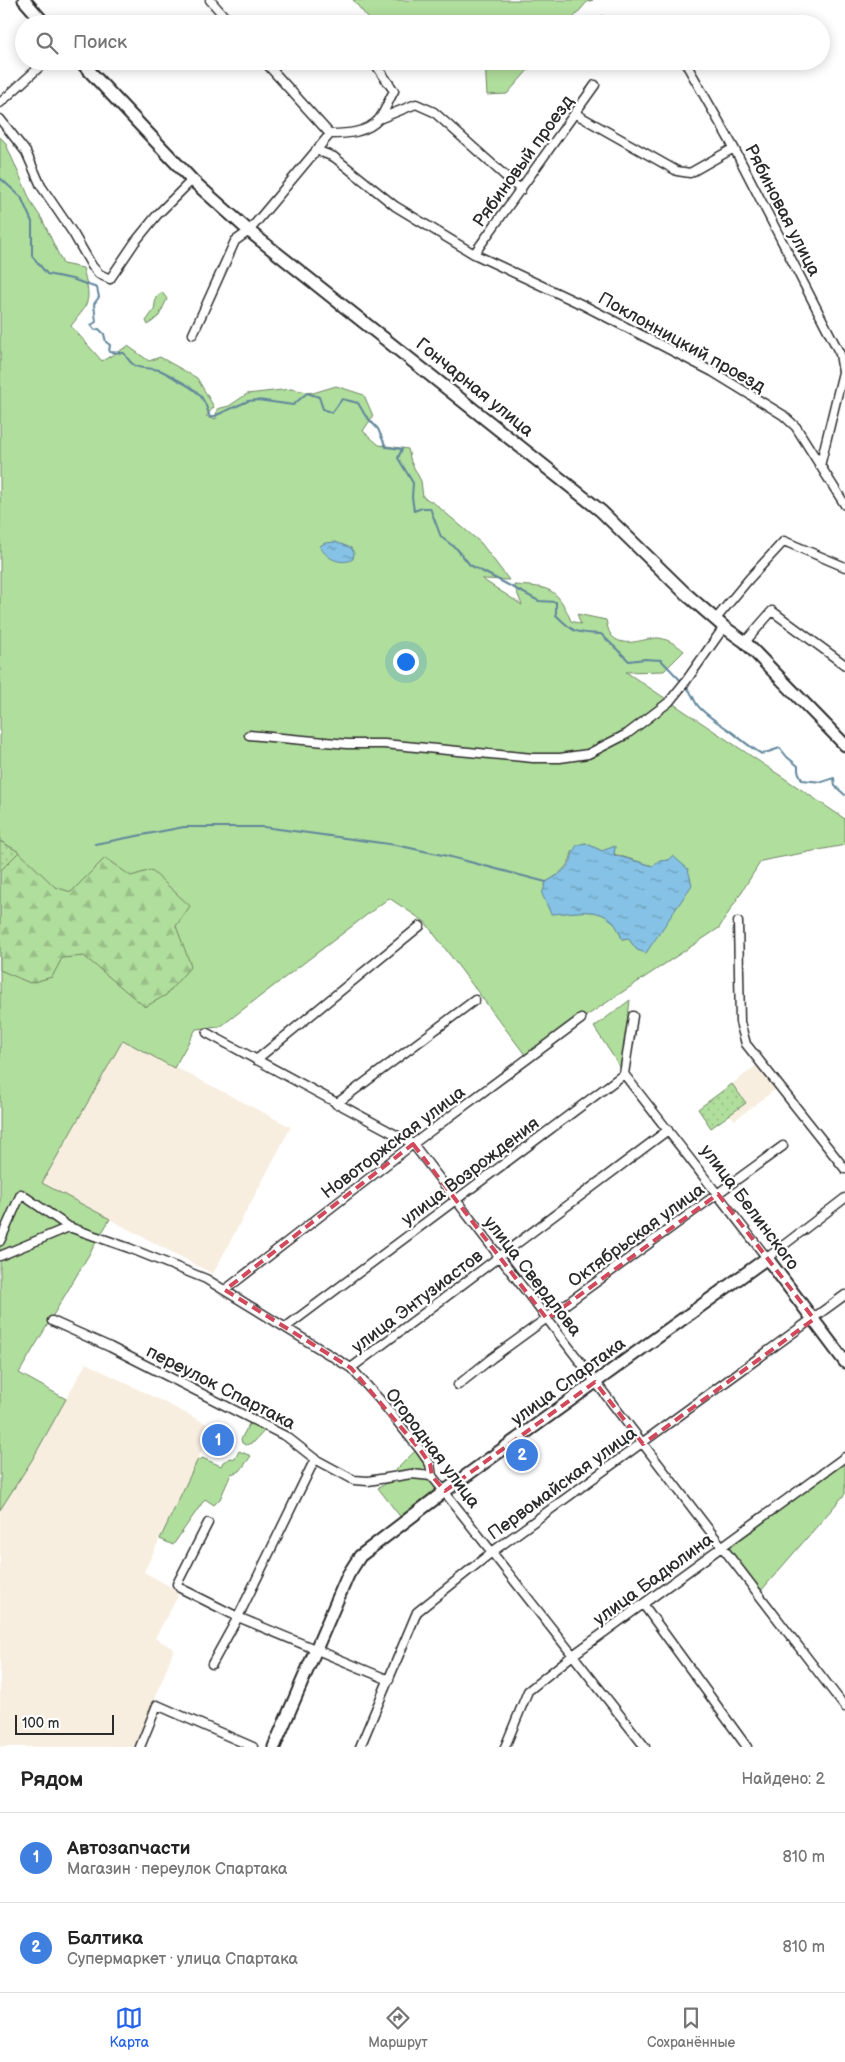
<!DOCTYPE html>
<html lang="ru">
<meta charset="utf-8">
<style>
:root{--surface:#fff;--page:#f2f2f2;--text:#222;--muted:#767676;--line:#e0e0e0;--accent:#2563eb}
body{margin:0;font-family:"Balsamiq Sans",sans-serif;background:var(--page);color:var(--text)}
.scale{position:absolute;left:15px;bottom:12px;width:99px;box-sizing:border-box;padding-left:5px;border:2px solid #2b2b2b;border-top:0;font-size:14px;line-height:18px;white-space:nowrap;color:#2b2b2b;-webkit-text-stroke:4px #fff;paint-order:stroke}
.you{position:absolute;left:405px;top:661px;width:18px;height:18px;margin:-12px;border:4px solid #fff;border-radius:50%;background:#1a73e8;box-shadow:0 0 0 8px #1a73e833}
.badge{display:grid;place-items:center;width:32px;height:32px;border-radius:50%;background:var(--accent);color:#fff;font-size:16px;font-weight:700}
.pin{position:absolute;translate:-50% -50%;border:2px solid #fff;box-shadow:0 1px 5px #0006}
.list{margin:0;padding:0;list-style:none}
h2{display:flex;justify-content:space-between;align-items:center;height:65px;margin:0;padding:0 20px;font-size:21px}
h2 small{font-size:16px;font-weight:400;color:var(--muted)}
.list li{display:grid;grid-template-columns:32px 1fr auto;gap:15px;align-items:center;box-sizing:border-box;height:90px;padding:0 20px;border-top:1px solid var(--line)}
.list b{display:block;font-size:19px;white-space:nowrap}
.list p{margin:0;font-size:16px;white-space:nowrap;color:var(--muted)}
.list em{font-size:16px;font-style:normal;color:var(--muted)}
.icon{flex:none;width:28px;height:28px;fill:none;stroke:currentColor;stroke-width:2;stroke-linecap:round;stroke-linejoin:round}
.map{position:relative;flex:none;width:845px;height:1747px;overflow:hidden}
.search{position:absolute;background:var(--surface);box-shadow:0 2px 12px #0003;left:15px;right:15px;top:15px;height:55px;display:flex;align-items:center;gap:12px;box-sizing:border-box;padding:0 18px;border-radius:28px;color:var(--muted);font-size:19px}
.sheet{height:245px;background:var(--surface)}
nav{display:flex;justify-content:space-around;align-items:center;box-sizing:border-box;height:70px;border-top:1px solid var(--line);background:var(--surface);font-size:14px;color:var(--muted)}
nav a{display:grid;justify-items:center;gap:2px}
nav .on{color:var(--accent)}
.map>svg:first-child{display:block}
.built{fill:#f7eee0}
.grass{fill:#b0de9c;stroke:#6e8464;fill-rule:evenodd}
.forest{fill:url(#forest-firs);stroke:#6e8464}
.garden{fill:url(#garden-dots);stroke:#6e8464}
.water{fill:url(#water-ripples);stroke:#61869b}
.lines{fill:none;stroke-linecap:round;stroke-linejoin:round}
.stream{stroke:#61869b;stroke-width:2}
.street-casing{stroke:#2b2b2b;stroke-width:11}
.secondary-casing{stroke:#2b2b2b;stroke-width:15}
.street{stroke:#fff;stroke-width:8}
.secondary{stroke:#fff;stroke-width:11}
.marked{fill:none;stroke:#d1495b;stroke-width:4;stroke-dasharray:10 6;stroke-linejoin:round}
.labels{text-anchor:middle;stroke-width:4.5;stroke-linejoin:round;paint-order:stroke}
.street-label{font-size:18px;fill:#2b2b2b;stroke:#fff}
</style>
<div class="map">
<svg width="845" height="1747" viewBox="0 0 845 1747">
<defs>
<pattern id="forest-firs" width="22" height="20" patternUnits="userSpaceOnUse" patternTransform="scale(1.25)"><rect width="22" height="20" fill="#b0de9c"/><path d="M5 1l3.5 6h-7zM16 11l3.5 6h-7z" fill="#98bf87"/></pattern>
<pattern id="garden-dots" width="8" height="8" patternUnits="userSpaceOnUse" patternTransform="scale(1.25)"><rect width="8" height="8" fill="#b0de9c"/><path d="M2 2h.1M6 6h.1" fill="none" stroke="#98bf87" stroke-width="1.8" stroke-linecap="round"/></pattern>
<pattern id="water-ripples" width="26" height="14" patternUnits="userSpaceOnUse" patternTransform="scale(1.25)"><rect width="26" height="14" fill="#85c2e5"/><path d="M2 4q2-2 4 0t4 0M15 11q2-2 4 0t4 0" fill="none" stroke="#6d9eba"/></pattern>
</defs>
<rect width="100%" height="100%" fill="#fff"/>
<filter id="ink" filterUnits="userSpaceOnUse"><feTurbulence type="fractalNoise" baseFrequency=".02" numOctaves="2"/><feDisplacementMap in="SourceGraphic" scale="10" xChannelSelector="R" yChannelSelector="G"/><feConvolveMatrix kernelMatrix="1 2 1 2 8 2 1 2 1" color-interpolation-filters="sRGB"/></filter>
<g filter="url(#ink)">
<path class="built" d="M123,1040L291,1127L213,1274L41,1183Z
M757,1065L776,1089L735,1120L730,1115L746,1103L732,1084Z
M86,1363L213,1427L144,1572L178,1591L177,1598L155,1638L174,1649L137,1747H0V1510L32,1460Z"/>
<path class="grass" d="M353,0H593L587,2L568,24H373Z
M485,61H536L507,94L487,95Z
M0,137L5,142L32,204L42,219L63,264L83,268C91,301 91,300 71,326L102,361L128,346L149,361L160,357L197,378L214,407L206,416L216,419L217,409L229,406L247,394L291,389L313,393L336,386L364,395L373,416L363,431L379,445L408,449L411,462L421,481L423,497L434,503L481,543L509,580L482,579L522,605L514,585C550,587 557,587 571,621L581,624L577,614L606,620C607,624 608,631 611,635C623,649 641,639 656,638C664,637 678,645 684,651L664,671L626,672L845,819V845L761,861L719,928L526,1056L425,922L389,898L220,1027L196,1029L174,1068L123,1040L42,1183L110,1219L19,1373L66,1399L32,1460L0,1510V871L19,852L0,841ZM585,843L602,851L615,847L614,854L653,866L660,861L669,860L637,950L628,938L622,939C612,908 591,910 563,913L546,882C559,875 570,866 572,852Z
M162,292L167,299L159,316L148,325L146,321L154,310L156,297Z
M630,1000L622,1070L594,1027Z
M249,1424H255L266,1429L254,1442L246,1445L242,1443L241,1439Z
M239,1451L251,1456L240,1471L231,1474L220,1499L214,1505L205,1499L173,1545L160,1539L198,1459L201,1460L202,1458L221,1466L223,1462L231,1458L235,1459Z
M415,1451L429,1465L430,1470L427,1473L394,1472Z
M845,1462V1494L760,1592L727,1549Z
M405,1477C417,1477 430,1479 438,1489L402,1519L378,1488L393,1480Z"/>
<path class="forest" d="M19,852L55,887L71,892L105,858L131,876L151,870L190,906L176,926L191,966L166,995L145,1007L84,956L62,958L52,977L30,983L0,970V871Z"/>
<path class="garden" d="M0,841L19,852L0,871Z
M732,1084L746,1103L711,1128L698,1109Z"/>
<path class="water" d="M336,542L351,548L354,553L353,559C341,566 325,558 320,546L325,543Z
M585,843L602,851L615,846L614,855L653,866L660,861L669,860L673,856L688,869L692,885L646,953L637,950L628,938L622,939C610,902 581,913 551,914L542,894L546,882C554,878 568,869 571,860C573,854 573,851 577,845Z"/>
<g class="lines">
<path class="stream" d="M0,178L21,197L32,222V256L47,274L72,279L97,288L99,297L94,304L96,322L91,325L95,330L99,329L104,334L106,342L110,345L109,352L124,353C135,372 141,366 159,370C165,372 171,376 176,379C197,390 204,394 210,418L248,401L258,400L293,405L307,393L319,397L323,409L332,413L342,399L358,403L365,415L378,429L386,447L402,449L398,458L413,483L412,497L414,511L422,508H430L441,537L457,549L470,565L539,601L556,602V615C574,633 575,633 601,634L629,661L645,659L661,660L683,683
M686,686C692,693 692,696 696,703C702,714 723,725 733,733C743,741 751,748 762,754L780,748L787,757L798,766V771L802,780L822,782L834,778L835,786L845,795
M95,844L184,827H264L396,845L447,856L546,882"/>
<defs>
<path id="street" d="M210,0L231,24
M602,21L608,24
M264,61L330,134
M683,61L685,62L734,148L840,354L843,372L820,466
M0,103L46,61
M576,114L677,171L690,173L734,148
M0,119L26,152L41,186L73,233L92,266L99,274L110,279L135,242L157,215L192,180
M379,119L416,104L434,112L521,190
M316,150L334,157L395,206L474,254L585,306L713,372L783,415L796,427L845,505
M474,254L595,85
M193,334L235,241L249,231L330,134C346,134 367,133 379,119C385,112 389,99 394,91L373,61
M715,620L749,579L784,541L845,567
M745,642L772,611L845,665
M249,735L347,744H384L533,758H560L588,754L627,734L669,702L686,681L724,627
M738,922L740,1022L746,1044L845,1169
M207,1033L413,1144L845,1707
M256,1060L420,926
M624,1074L767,1258L845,1198
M336,1104L475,1000
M0,1241L21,1194L69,1227L129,1248L206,1279L351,1368L380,1400L421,1451L430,1464L432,1476L645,1747
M0,1256L69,1227
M225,1290L413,1144L581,1019
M52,1321L110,1347L287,1437L315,1459L354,1480L368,1481L411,1474L432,1476
M286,1327L624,1074L633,1016
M351,1368L668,1130
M458,1385L492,1358L783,1146
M208,1523L177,1584L180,1588L238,1617L389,1680
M643,1604L747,1747
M212,1664L238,1617L315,1459
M140,1747L157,1705L253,1747
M360,1747L417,1612L492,1552L845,1295
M505,1747L528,1691L573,1655L845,1457"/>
<path id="secondary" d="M24,0L45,24
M80,61L192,180L249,231L601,511L685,593L724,627L745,642L845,745
M274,1747L348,1575L360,1556L445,1491L767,1258L845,1362"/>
</defs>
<use href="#street" class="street-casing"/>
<use href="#secondary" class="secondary-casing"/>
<use href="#street" class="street"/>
<use href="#secondary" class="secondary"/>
</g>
</g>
<path class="marked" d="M413,1144L547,1319L718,1194L814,1319L643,1444L595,1382L445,1491L432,1476L430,1464L421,1451L351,1368L225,1290Z"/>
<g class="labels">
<g class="street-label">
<text transform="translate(523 161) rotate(-54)" y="6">Рябиновый проезд</text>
<text transform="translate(783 210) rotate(63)" y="6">Рябиновая улица</text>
<text transform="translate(682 342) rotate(29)" y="6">Поклонницкий проезд</text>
<text transform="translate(475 387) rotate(39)" y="6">Гончарная улица</text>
<text transform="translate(393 1142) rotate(-37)" y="6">Новоторжская улица</text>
<text transform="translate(470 1171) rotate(-37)" y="6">улица Возрождения</text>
<text transform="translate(750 1207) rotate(53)" y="6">улица Белинского</text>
<text transform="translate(636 1235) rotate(-36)" y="6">Октябрьская улица</text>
<text transform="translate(533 1276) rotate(52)" y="6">улица Свердлова</text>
<text transform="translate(417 1301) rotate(-37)" y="6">улица Энтузиастов</text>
<text transform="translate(568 1381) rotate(-36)" y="6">улица Спартака</text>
<text transform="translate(221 1387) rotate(27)" y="6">переулок Спартака</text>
<text transform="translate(433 1448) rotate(53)" y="6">Огородная улица</text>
<text transform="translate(562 1483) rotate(-36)" y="6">Первомайская улица</text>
<text transform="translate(653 1579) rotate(-36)" y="6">улица Бадюлина</text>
</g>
</g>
</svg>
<div class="scale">100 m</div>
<div class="you"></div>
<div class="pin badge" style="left:218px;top:1440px;background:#3f7fe0">1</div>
<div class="pin badge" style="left:522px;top:1455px;background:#3f7fe0">2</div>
<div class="search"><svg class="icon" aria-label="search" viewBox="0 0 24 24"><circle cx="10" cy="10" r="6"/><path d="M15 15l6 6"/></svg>Поиск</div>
</div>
<section class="sheet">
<h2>Рядом<small>Найдено: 2</small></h2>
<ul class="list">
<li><span class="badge" style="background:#3f7fe0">1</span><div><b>Автозапчасти</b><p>Магазин · переулок Спартака</p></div><em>810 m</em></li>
<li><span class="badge" style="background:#3f7fe0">2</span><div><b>Балтика</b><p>Супермаркет · улица Спартака</p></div><em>810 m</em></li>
</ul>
</section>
<nav>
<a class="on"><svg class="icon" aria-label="map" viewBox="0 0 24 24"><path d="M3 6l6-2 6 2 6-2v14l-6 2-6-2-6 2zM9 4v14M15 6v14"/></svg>Карта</a>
<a><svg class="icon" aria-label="directions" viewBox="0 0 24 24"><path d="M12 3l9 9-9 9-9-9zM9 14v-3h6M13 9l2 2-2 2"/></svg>Маршрут</a>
<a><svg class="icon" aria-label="saved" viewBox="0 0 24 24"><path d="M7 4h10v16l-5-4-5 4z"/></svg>Сохранённые</a>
</nav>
